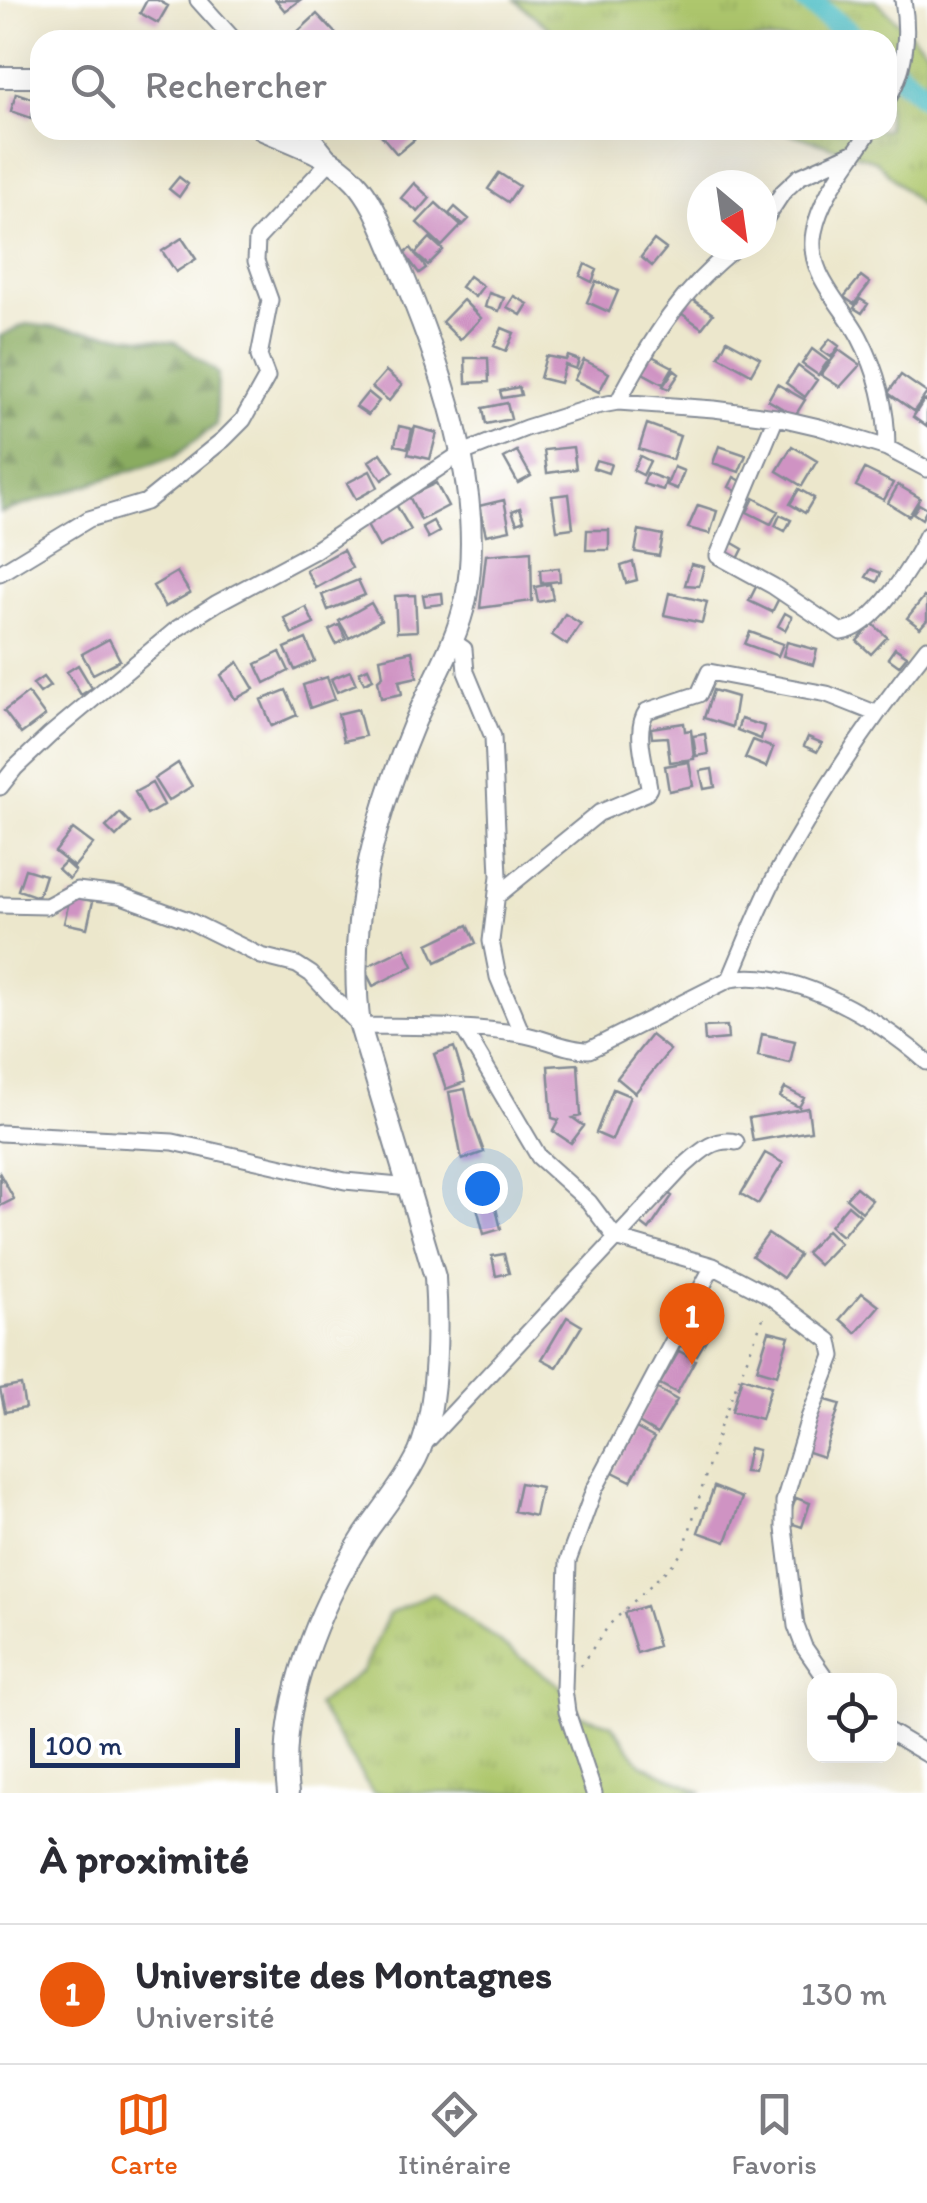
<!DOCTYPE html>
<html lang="fr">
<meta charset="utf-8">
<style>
:root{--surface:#fff;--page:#f7f7f7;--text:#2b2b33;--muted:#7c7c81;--line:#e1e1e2;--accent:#ea580c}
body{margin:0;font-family:Itim,sans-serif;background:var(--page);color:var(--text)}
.controls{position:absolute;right:30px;bottom:30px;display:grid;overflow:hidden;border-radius:20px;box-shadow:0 10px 40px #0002}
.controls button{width:90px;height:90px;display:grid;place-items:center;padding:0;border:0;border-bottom:2px solid var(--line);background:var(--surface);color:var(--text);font:50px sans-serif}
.compass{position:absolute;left:687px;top:170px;width:90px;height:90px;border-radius:50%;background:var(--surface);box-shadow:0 10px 40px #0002;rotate:151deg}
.scale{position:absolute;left:30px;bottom:25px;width:210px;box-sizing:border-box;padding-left:10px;border:5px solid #1b2f5e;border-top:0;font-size:28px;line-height:35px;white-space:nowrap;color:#1b2f5e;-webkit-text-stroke:8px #fff;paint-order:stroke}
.you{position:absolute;left:482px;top:1188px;width:35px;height:35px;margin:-25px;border:8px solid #fff;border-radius:50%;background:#1a73e8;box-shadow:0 0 0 15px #1a73e833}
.badge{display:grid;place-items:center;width:65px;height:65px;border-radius:50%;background:var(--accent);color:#fff;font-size:32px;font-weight:700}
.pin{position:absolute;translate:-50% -82px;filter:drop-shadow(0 2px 5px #0008)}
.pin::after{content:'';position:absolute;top:52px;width:35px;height:30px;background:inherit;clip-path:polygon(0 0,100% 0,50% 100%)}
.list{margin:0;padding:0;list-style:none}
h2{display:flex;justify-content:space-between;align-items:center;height:130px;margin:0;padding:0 40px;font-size:42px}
h2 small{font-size:32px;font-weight:400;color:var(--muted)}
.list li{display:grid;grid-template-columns:65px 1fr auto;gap:30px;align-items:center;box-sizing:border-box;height:140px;padding:0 40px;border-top:2px solid var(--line)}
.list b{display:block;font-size:38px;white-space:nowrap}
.list p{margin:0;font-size:32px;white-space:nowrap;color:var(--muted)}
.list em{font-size:32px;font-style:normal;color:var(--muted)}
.icon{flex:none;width:55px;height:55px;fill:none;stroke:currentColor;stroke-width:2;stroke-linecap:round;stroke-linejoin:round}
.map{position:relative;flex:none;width:927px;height:1793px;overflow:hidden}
.search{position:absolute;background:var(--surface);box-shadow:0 10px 40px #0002;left:30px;right:30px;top:30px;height:110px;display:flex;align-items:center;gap:25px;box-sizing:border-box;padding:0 35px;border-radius:30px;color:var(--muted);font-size:38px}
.sheet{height:270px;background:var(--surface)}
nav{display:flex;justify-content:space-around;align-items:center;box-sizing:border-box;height:140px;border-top:2px solid var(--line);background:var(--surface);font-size:28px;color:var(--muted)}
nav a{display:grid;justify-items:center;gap:5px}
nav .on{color:var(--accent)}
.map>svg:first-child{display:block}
.grass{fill:url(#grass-tufts);stroke:#647b66;stroke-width:2.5}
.forest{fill:url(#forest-firs);stroke:#526e5f;stroke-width:2.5}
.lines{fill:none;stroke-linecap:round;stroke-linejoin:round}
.river{stroke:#53c1c8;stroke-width:25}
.building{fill:#cf93c3}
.minor-casing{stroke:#848b95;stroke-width:19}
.tertiary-casing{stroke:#848b95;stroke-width:24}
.path{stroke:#848b95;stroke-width:2.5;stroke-dasharray:2.5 8;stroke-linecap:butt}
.minor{stroke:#fff;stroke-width:15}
.tertiary{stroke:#fff;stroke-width:20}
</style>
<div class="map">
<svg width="927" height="1793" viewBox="0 0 927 1793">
<defs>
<pattern id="grass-tufts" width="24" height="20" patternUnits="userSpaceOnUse" patternTransform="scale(2.5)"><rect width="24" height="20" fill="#aec76d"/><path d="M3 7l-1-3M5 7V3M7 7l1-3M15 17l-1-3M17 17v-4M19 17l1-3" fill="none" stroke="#95ab61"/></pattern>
<pattern id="forest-firs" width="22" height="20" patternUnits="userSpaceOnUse" patternTransform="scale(2.5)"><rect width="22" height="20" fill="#8aac60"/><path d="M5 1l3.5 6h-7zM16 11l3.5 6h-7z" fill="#708c52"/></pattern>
</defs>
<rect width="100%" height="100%" fill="#fff"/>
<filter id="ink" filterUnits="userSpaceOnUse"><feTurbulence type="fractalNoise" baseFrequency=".01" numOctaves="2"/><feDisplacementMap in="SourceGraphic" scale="20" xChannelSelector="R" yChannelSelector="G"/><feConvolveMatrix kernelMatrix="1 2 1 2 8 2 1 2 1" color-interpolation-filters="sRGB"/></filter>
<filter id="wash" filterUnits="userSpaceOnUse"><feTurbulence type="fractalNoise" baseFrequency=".0048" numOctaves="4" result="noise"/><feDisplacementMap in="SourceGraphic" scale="40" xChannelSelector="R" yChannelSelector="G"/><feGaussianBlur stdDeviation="2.25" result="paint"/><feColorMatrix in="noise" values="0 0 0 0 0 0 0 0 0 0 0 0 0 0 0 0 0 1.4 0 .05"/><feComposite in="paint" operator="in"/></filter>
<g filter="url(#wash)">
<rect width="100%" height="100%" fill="#ece7cc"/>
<path class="grass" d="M515,0H875L927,50V212L876,161L780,130H887V40H563Z
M432,1593L564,1689L568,1712L611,1724L641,1764L703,1793H373L317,1705L363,1670L389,1614Z"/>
<path class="forest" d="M26,324L176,342L218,373L216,425L174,457L0,513V336Z"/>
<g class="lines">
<path class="river" d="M807,0L856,40
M887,65L927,97"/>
</g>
<g id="blocks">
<path class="building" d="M147,0H157L168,6L158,23L140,13Z
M276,0H300L285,11Z
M317,14L338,36L334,40H296L292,37Z
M16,93L37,100L31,118L11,111Z
M387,130H405L414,140L397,154L381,135Z
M499,173L519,186L508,202L488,189Z
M179,177L188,184L179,197L169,189Z
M414,183L430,198L418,212L401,198Z
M436,203L461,226L442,246L417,223Z
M455,207L469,219L463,225L449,214Z
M182,238L196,259L176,272L162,251Z
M430,238L443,250L428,265L415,254Z
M654,240L666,249L652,266L641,257Z
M411,248L426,268L419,273L404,253Z
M585,264L597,270L592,282L580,276Z
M469,276L483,286L475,297L461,287Z
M861,276L870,283L854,304L844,297Z
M596,281L618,291L609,312L587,302Z
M489,293L504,298L499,311L485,307Z
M514,296L528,304L521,315L507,307Z
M689,297L713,314L702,328L678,311Z
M860,299L868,304L862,313L854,308Z
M463,300L481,318L460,340L442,322Z
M502,328L514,333L506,351L494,346Z
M830,339L839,346L831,357L821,350Z
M727,340L760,358L751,374L719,356Z
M812,349L828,361L818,375L802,364Z
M839,350L860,365L840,387L821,375Z
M648,354L673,367L663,384L639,371Z
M546,356L566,360L568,356L579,360L576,369L565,365L560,383L540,378Z
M465,358H488L489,382L466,383Z
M584,360L609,373L599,392L574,380Z
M798,366L817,380L805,397L786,383Z
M674,370L679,374L669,389L663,386Z
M386,371L402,385L389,401L372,387Z
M901,375L927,393L914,411L888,393Z
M777,384L805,400L795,416L768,400Z
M519,387L521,395L502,398L500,391Z
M368,392L379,401L368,415L356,407Z
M924,400L927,401V427L913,417Z
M507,403L511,419L486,424L483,408Z
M647,424L680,436L672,460L639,449Z
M399,426L412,429L408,448L395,445Z
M415,427L437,433L430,459L408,454Z
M719,446L746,455L739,472L713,463Z
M792,446L817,461L802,486L777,471Z
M573,447L576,469L547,473L544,450Z
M517,451L531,476L518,483L504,458Z
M381,453L394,472L382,480L369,461Z
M640,456L650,461L643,475L633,470Z
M596,460L611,464L608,473L593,468Z
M674,467L684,471L677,489L667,485Z
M865,469L893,483L884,500L856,486Z
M370,471L378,487L356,499L347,483Z
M647,473L666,480L663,490L643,484Z
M734,477L743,482L738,492L729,487Z
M436,483L448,506L421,520L409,496Z
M898,485L920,498L909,516L888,503Z
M799,489L814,498L805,513L790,504Z
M569,494L573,528L557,530L552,496Z
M754,498L778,511L771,524L747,512Z
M504,500L510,530L486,535L479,506Z
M395,503L411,530L379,547L364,520Z
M919,504L927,509L922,519L913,513Z
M698,505L717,511L710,534L688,528Z
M520,508L524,520L517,523L512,511Z
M780,515L791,520L785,531L775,526Z
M433,521L439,532L428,538L422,527Z
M587,530H609V550H586Z
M639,530L663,535L659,556L635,552Z
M731,542L743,549L737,561L725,555Z
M343,550L352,568L316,588L306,570Z
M531,551L532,601L480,608L486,555Z
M633,562L637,580L626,583L621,566Z
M691,564L704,567L699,586L685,585Z
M559,568L560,581L541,583L540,570Z
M871,569L881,573L877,582L866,577Z
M177,572L190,593L165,607L153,586Z
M358,580L365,595L328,610L322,595Z
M550,584L553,599L538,602L535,587Z
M757,585L780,596L772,612L749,601Z
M442,593L443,604L425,606L423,595Z
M669,593L707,602L702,623L664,615Z
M415,595L417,631L397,632L395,596Z
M924,597L927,599V620L920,628L907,618Z
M371,603L381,620L349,638L339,621Z
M306,607L314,624L292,634L284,618Z
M785,613L792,617L785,630L778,626Z
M565,614L581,624L567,645L552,635Z
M873,624L887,637L871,654L857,641Z
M339,625L346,639L336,644L329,630Z
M750,632L783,644L778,656L745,644Z
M109,639L120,660L93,674L82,654Z
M306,639L315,661L295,670L285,648Z
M787,642L817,650L813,665L783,656Z
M895,648L907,656L899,666L888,658Z
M412,651L417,677L399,681L402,694L381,698L378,680L383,676L380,658Z
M280,652L289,671L265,683L256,664Z
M238,662L254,689L235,699L221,675Z
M78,665L92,688L81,695L67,672Z
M368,668L373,679L364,683L359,672Z
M350,671L356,684L337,692L331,679Z
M43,677L50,686L40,693L33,684Z
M327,677L335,699L310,708L303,685Z
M286,690L297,715L272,726L261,700Z
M713,690L737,697L732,727L704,718Z
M28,693L45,716L21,734L4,711Z
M358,709L365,736L344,741L338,714Z
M741,719L764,726L761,739L737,730Z
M684,723L685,731L691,730L694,759L670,762L667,737L652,738L651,728Z
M705,734L708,754L696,756L693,736Z
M808,737L822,743L817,752L804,746Z
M753,740L773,748L766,767L745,758Z
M689,762L693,786L669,791L665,766Z
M178,763L192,786L168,801L154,779Z
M712,769L715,787L704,789L700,771Z
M152,783L164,805L147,815L135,792Z
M120,813L130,823L116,837L106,827Z
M73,829L93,844L74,867L55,852Z
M65,862L75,871L69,879L58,869Z
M25,869L45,875L38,897L18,890Z
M70,897L93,901L87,928L64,923Z
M468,925L476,943L436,962L428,944Z
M405,948L413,966L373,986L364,968Z
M727,1026L728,1039L705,1041L704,1027Z
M762,1034L795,1041L790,1063L758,1056Z
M651,1035L670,1050L635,1093L617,1078Z
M454,1047L465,1082L446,1089L434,1054Z
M578,1064L581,1116L573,1118L584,1126L571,1143L553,1131L559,1120L552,1118L548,1066Z
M785,1088L804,1098L799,1107L780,1097Z
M465,1089L471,1116L484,1152L462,1160L449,1092Z
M613,1089L630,1096L612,1140L596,1133Z
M808,1108L811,1131L753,1141L749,1118Z
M765,1153L783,1163L758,1204L741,1194Z
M0,1174L14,1199L0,1206Z
M856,1187L872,1200L862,1212L846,1198Z
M491,1188L501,1229L484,1234L473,1192Z
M663,1190L672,1196L649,1230L640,1223Z
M848,1205L860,1215L842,1236L830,1226Z
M827,1230L840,1243L819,1265L806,1253Z
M768,1234L799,1255L783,1278L752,1256Z
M504,1254L509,1273L496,1276L492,1256Z
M862,1293L879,1306L856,1333L840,1319Z
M702,1304L721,1315L697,1355L678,1344Z
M567,1317L582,1326L557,1367L542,1359Z
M769,1331L789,1336L777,1375L757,1369Z
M679,1351L695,1360L677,1393L660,1384Z
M742,1377L771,1386L761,1419L732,1411Z
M21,1385L25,1408L5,1412L0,1389Z
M656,1388L677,1400L657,1434L637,1422Z
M819,1398L840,1404L823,1457L802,1450Z
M636,1428L654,1438L631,1481L613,1472Z
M749,1448L758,1450L753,1473L744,1472Z
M520,1483L541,1487L535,1516L514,1511Z
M714,1487L742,1498L726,1542L698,1532Z
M796,1498L810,1503L802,1527L787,1522Z
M646,1606L658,1646L637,1653L624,1613Z"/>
</g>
</g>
<g filter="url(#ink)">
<use href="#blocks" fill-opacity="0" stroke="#848b95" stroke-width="2.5"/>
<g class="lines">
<defs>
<path id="minor" d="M198,0L234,40
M887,100C905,70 909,35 903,0
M870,130C850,163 822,192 814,232C806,273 841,303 859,336C878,372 887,408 887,448
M762,224L783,192L799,177L850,154
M618,402C650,341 683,287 739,245
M776,417L718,556L773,586L841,632C874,629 914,563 927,535
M0,573L89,519L146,502L224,439L243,420L267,377L259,356L270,300L256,261L257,239L331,160L307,130
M452,641L464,649L466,672L493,737L499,876L491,941L498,977L522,1034
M0,787L15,768L50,735L178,628L217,603L312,552L460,454L526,428L596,406L618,402L714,409L776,417L819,427L887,448L927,469
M497,896L599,813L646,793L649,788C646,765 633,730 647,711L699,694L709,672L827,694L875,713
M0,905L47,906L77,890L119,895L144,904L188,920L261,956L297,965L311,974L360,1026C413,1027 467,1025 520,1034C543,1037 565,1050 589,1050L730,979C795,967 879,1020 927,1062
M730,979C745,944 759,907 777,873C821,793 870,719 927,648
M463,1028L539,1157L589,1202L616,1238L713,1266L772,1297L830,1341L833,1356L809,1418L784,1502V1528L796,1626L804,1647L827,1680
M0,1133L173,1142L345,1181L410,1187
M425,1443L683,1167C699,1153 714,1137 736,1142
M890,1732L927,1754
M594,1793L567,1712L564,1689L568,1561L594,1490L713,1266"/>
<path id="tertiary" d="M0,77H40
M263,130C295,144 331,155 355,181C374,201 383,230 394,254C437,353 487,489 466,598C457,643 431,683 414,724C374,820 346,922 360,1026L435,1277C438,1326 438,1397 422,1444C415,1469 381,1511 365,1534C319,1606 277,1706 288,1793"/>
</defs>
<use href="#minor" class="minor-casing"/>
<use href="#tertiary" class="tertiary-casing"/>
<path class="path" d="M580,1666L610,1624L676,1561L684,1549L721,1424L765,1313"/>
<use href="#minor" class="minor"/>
<use href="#tertiary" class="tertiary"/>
</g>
</g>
</svg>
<div class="controls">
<button><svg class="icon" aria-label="locate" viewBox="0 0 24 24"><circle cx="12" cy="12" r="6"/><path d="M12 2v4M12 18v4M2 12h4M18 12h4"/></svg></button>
</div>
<svg class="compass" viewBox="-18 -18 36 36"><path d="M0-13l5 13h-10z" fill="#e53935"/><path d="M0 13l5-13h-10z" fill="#7c7c81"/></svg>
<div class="scale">100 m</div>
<div class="you"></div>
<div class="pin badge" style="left:692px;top:1365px">1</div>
<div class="search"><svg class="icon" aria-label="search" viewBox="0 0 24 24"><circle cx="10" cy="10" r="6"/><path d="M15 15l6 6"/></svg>Rechercher</div>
</div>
<section class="sheet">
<h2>À proximité<small></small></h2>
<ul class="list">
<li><span class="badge">1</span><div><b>Universite des Montagnes</b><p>Université</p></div><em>130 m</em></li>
</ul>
</section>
<nav>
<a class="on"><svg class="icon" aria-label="map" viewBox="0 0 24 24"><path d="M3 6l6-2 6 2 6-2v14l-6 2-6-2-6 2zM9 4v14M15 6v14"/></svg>Carte</a>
<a><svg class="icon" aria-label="directions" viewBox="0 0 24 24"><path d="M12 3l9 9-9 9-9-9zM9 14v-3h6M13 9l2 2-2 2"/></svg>Itinéraire</a>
<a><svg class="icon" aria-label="saved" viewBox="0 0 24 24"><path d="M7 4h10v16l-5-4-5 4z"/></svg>Favoris</a>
</nav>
